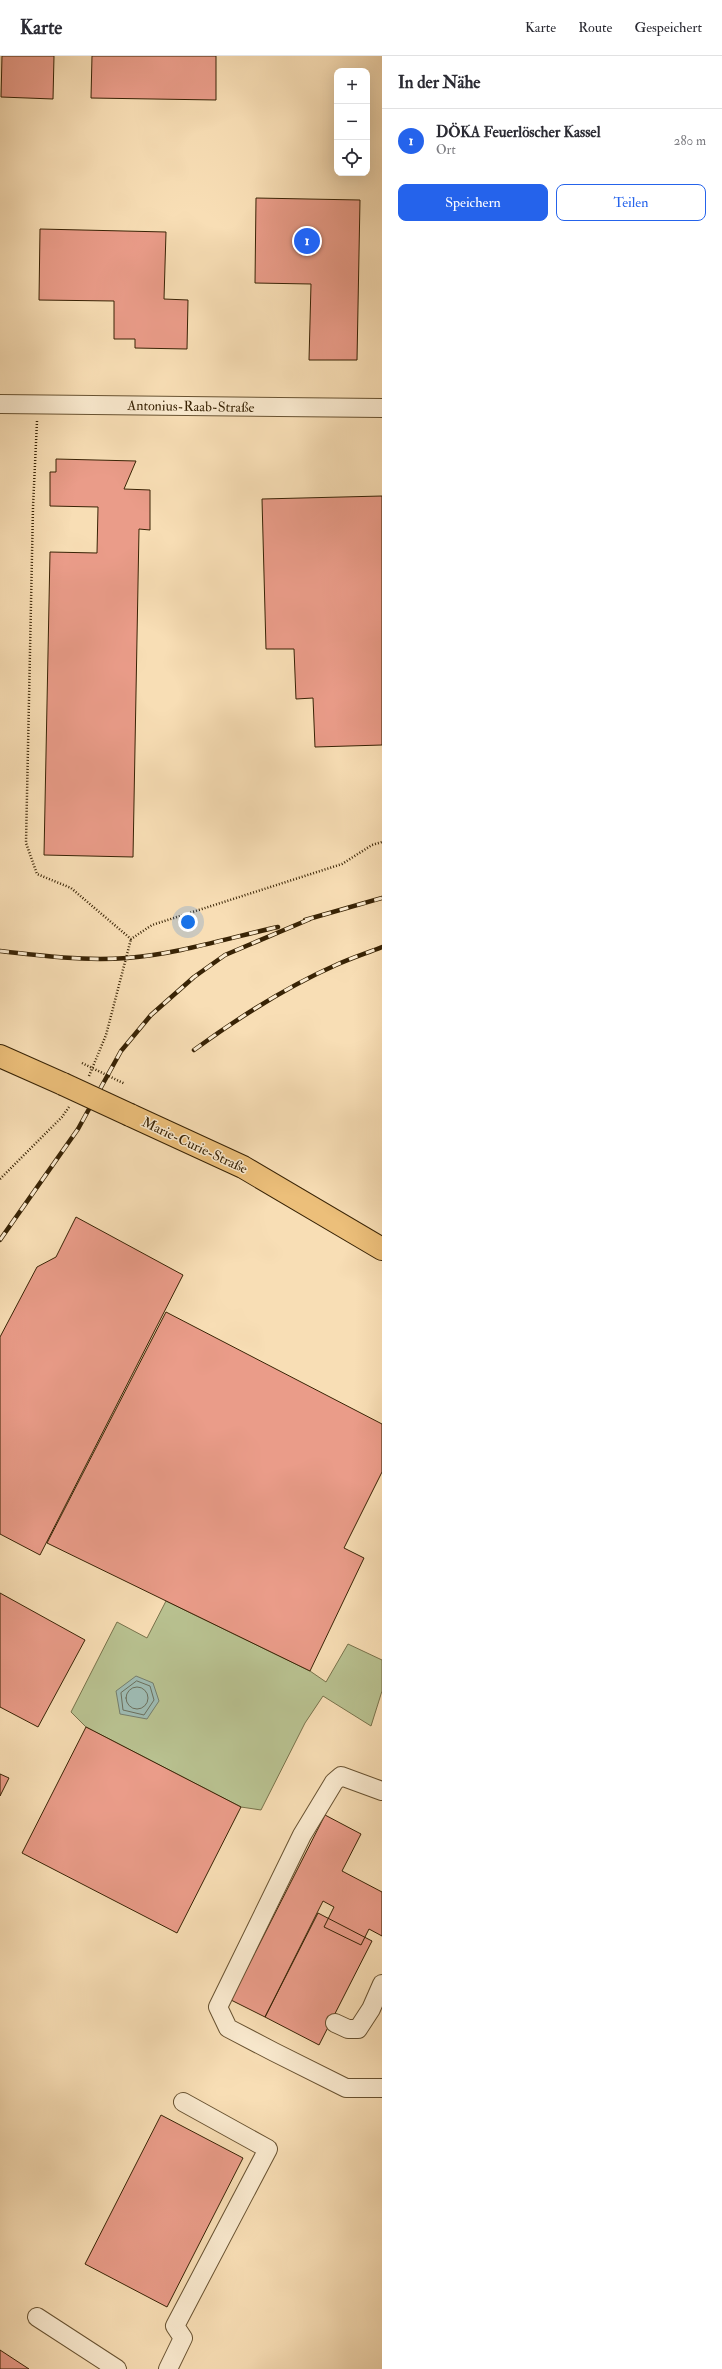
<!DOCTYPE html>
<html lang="de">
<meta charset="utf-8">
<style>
:root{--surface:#fff;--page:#f7f7f7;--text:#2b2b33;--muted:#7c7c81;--line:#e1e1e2;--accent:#2563eb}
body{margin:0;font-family:"IM FELL Double Pica",serif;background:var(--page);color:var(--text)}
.controls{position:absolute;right:12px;top:12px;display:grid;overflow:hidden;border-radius:8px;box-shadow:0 4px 16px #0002}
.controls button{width:36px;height:36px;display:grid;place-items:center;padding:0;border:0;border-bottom:1px solid var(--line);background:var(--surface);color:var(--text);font:20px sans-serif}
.you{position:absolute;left:188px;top:866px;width:14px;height:14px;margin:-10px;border:3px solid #fff;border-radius:50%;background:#1a73e8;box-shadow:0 0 0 6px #1a73e833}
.badge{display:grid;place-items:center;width:26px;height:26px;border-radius:50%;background:var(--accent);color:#fff;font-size:13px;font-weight:700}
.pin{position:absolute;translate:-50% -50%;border:2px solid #fff;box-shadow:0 1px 4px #0006}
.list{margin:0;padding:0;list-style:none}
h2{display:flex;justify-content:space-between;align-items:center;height:52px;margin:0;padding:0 16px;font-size:17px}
h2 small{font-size:13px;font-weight:400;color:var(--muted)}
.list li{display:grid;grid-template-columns:26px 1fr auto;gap:12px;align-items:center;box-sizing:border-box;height:64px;padding:0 16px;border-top:1px solid var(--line)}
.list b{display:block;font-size:15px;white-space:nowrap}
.list p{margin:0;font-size:13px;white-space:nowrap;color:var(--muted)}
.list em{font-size:13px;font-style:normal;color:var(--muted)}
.actions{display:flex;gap:8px;padding:12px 16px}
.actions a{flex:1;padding:9px 0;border:1px solid var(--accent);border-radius:8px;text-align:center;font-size:14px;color:var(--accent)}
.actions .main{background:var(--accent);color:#fff}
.icon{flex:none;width:22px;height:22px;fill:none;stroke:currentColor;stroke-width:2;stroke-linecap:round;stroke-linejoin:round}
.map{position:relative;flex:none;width:382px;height:2313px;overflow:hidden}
header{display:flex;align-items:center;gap:24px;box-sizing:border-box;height:56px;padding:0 20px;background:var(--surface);border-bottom:1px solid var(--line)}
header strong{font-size:19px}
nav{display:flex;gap:22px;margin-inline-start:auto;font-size:14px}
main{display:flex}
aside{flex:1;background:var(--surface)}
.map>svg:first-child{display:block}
.green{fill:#b9c291;stroke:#78724b}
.water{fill:#9ebbb3;stroke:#757e6d}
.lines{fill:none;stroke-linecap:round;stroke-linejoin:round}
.shore{stroke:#6b6f5c;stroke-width:1}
.building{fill:#ea9c89;stroke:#382305}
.minor-casing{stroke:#685231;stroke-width:20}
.major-casing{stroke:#382305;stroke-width:24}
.path{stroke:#382305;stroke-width:2.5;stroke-dasharray:1 2;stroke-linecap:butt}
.minor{stroke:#faeacf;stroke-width:18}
.major{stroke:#ecbf7a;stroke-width:22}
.rail-casing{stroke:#382305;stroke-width:4.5}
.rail{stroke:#faeacf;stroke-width:3;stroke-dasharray:9;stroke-linecap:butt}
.major-bridge-casing{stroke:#382305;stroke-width:24;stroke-linecap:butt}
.path-bridge{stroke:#382305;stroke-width:2.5;stroke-dasharray:1 2;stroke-linecap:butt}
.major-bridge{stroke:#ecbf7a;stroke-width:22}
.labels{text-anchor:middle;stroke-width:3;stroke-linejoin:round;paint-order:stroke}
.street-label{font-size:14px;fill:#382305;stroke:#faeacf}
</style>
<header>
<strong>Karte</strong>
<nav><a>Karte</a><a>Route</a><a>Gespeichert</a></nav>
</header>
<main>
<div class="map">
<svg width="382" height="2313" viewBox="0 0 382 2313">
<rect width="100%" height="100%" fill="#f8deb5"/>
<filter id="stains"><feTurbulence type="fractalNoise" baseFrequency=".005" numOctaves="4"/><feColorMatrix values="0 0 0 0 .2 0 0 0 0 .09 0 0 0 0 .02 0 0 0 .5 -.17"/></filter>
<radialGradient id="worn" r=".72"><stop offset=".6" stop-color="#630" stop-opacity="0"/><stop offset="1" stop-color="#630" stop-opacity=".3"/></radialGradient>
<path class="green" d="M166,1545L310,1615L326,1626L348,1588L382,1604V1635L371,1670L323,1640L305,1667L261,1754L241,1751L86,1671L71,1656L117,1566L147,1582Z"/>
<path class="water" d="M136,1620L153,1627L159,1645L147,1663L120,1658L116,1635Z"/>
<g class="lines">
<path class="shore" d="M137,1625L150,1630L154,1644L144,1659L123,1654L121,1637Z
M126 1642a11 11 0 1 1 22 0a11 11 0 1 1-22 0Z"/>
</g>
<path class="building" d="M2,0H54L53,43L1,41Z
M92,0H216V44L91,42Z
M256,142L360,144L357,304H309L311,228L255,227Z
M40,173L166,176L164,243L188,244L187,293L135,292V283H114V245L39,244Z
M56,403L136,405L124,433L150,434V474L139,473L133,801L44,799L50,496L97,497L98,451L50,450V416H56Z
M382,440V689L315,691L313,642L296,643L294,593H266L262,443Z
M76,1161L183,1219L40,1499L0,1478V1281L37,1211L56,1201Z
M166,1256L382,1368V1416L344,1492L364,1502L310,1615L47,1487Z
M0,1537L85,1584L38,1671L0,1651Z
M86,1671L241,1751L177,1877L22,1797Z
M0,1718L9,1722L0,1740Z
M325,1759L361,1778L342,1815L382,1836V1880L369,1873L361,1889L324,1871L334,1851L323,1845L265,1961L231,1944Z
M318,1857L372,1885L319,1989L265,1961Z
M161,2059L243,2102L167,2251L85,2208Z
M0,2294L29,2313H0Z"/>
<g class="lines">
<defs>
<path id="minor" d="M0,348L382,352
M382,1735L341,1720L334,1726L302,1779L218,1951L228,1972L274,1996L346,2032H382
M335,1967L348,1973H358L371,1953L382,1928
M37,2261L117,2313
M168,2313L183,2282L175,2270L268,2093L183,2046"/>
<path id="major" d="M0,1000L63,1028
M130,1059L243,1111L382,1193"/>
</defs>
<use href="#minor" class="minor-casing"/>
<use href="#major" class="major-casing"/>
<path class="path" d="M37,365L33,451L26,787L37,818L71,832L131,883L152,869L342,808L372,789L382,786
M89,1020L106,979L131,883
M0,1123L62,1061L69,1051"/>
<use href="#minor" class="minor"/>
<use href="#major" class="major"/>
<defs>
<path id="rail" d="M305,864L382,842
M0,895C42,900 84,905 127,902C178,898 228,882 278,871
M194,994C238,962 286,931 336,909C351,902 367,897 382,891
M0,1184L78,1073L121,995L151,959L194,921L225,899L310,863"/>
</defs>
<use href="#rail" class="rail-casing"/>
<use href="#rail" class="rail"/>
<defs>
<path id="major-bridge" d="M63,1028L130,1059"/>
</defs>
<use href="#major-bridge" class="major-bridge-casing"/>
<path class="path-bridge" d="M82,1007L125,1028"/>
<use href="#major-bridge" class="major-bridge"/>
</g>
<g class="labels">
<g class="street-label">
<text transform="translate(191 350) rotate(1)" y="5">Antonius-Raab-Straße</text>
<text transform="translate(195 1089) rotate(25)" y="5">Marie-Curie-Straße</text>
</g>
</g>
<rect width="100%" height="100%" filter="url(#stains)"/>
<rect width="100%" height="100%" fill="url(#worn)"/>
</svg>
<div class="controls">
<button>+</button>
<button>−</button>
<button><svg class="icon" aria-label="locate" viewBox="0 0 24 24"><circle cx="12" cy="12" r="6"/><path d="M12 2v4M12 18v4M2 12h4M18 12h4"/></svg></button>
</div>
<div class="you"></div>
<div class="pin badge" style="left:307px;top:185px">1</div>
</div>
<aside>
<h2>In der Nähe<small></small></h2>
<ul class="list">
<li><span class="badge">1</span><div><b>DÖKA Feuerlöscher Kassel</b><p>Ort</p></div><em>280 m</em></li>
</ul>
<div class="actions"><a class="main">Speichern</a><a>Teilen</a></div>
</aside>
</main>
